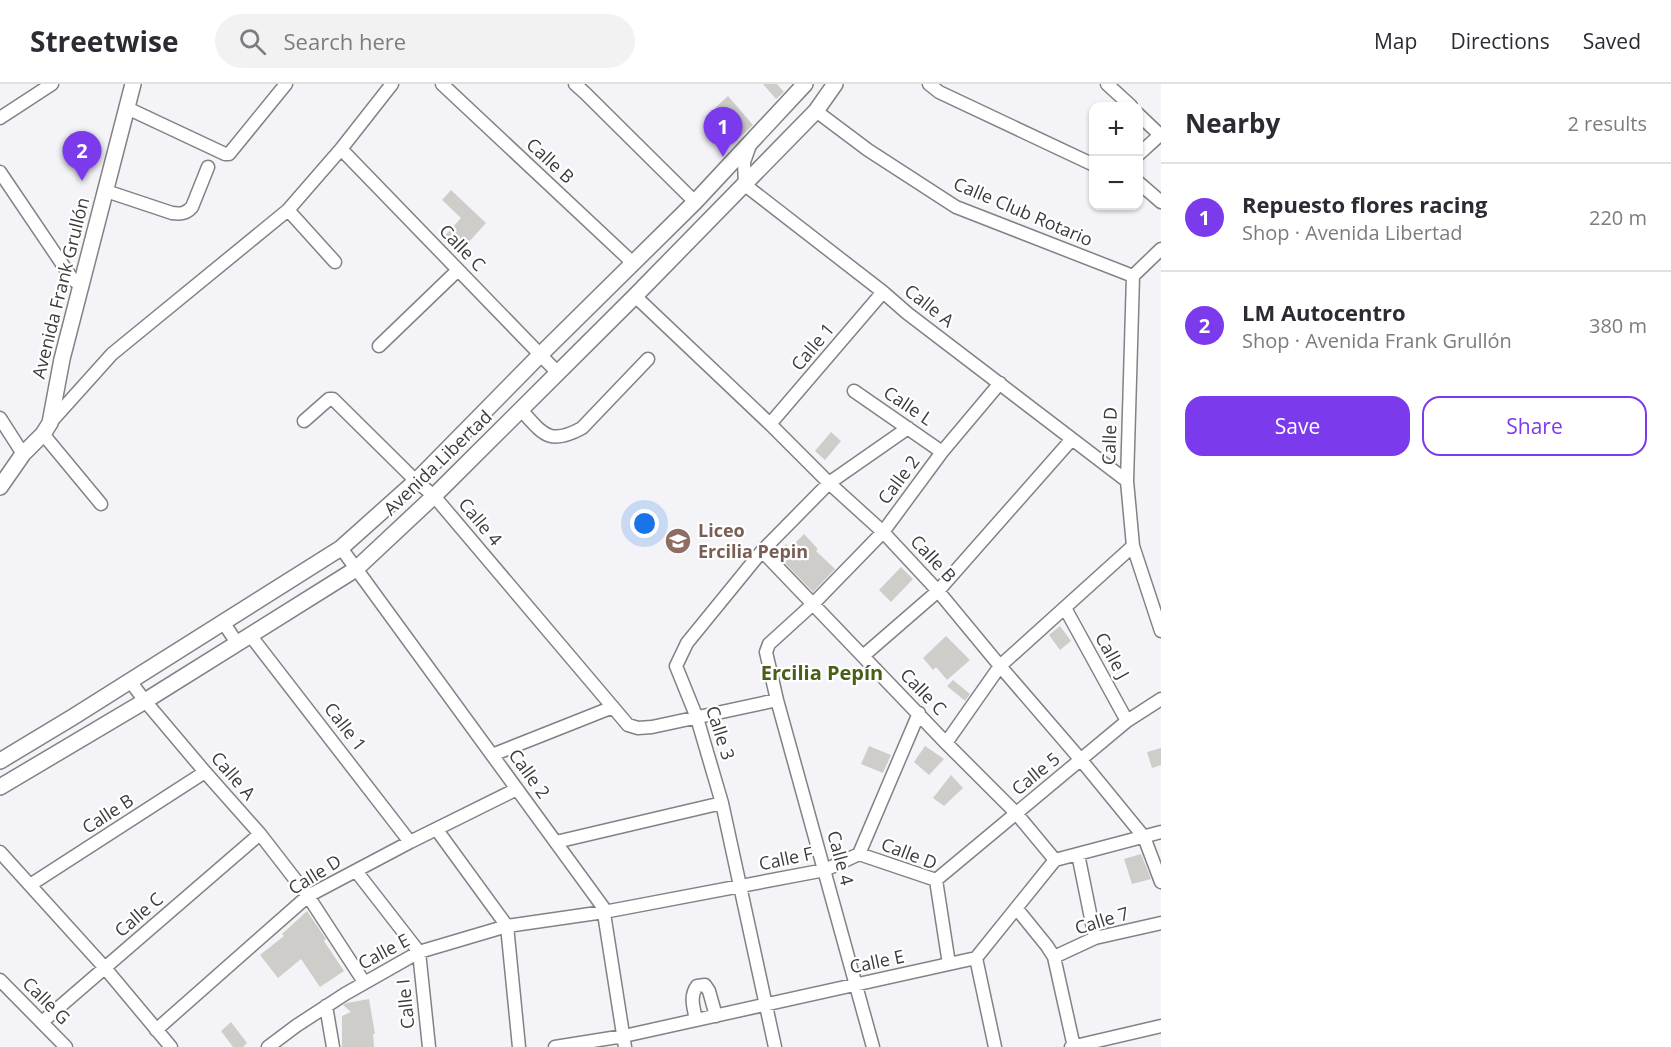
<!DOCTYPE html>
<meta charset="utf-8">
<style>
:root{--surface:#fff;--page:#f2f2f3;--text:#2b2b33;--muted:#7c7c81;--line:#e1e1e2;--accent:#7c3aed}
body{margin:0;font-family:"Open Sans",sans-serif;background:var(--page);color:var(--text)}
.controls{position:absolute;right:18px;top:18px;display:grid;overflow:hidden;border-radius:12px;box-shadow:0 2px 4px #0004}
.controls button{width:54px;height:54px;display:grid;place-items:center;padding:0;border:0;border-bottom:2px solid var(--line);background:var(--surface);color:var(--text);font:30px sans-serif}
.you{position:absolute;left:645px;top:440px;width:21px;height:21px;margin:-15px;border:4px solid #fff;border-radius:50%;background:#1a73e8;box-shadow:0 0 0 9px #1a73e833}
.badge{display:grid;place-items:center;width:39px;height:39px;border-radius:50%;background:var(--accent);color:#fff;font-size:20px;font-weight:700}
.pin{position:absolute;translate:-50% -50px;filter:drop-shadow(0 2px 3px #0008)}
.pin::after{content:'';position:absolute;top:32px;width:21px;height:18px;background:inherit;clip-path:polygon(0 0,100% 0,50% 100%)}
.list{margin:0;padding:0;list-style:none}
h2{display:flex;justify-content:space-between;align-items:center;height:78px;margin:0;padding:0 24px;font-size:26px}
h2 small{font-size:20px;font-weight:400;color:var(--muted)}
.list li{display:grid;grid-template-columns:39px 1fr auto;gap:18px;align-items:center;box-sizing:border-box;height:108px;padding:0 24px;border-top:2px solid var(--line)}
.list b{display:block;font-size:22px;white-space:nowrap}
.list p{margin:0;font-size:20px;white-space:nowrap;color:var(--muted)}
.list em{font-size:20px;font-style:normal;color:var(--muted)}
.actions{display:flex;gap:12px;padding:18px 24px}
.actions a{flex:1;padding:14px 0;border:2px solid var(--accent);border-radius:18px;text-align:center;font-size:21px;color:var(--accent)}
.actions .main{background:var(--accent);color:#fff}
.icon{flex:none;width:33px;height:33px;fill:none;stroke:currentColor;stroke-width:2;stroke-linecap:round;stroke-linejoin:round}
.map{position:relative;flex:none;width:1161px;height:963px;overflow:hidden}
header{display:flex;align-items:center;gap:36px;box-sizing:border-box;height:84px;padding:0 30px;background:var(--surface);border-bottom:2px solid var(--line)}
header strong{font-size:28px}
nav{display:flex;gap:33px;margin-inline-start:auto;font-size:21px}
.search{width:420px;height:54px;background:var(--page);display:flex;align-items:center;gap:15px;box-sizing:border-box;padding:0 21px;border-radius:33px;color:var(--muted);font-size:22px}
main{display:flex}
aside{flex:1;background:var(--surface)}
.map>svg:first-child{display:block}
.building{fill:#cfcdc9}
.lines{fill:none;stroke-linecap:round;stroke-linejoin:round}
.minor-casing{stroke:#828185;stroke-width:15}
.major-casing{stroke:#828185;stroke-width:18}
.minor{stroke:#fff;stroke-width:12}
.major{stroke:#fff;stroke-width:15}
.labels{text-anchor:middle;stroke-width:4.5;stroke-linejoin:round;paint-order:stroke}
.street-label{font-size:18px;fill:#3c3c3d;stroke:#fff}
.education-label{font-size:18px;font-weight:bold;fill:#785e54;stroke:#fff;text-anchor:start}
.neighbourhood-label{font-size:20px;font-weight:bold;fill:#495f17;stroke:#fff}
</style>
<header>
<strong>Streetwise</strong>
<div class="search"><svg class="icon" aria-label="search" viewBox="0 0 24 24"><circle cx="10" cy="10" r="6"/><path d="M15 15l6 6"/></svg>Search here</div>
<nav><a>Map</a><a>Directions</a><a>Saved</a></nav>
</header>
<main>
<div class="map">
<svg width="1161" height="963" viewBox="0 0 1161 963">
<rect width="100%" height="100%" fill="#f4f3f8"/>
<path class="building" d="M763,0H777L784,8L776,15Z
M728,12L753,41L740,53L715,24Z
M451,106L486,139L458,170L442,155L461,134L442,116Z
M831,348L841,357L825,376L815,367Z
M804,450L818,465L816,467L835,485L813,508L776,470L786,460L790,464Z
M901,483L913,495L891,518L879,506Z
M1060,542L1071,557L1060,566L1049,551Z
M946,552L970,576L947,596L936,583L933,586L923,574Z
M953,596L970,610L965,617L947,602Z
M869,662L891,671L883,689L861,680Z
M925,662L944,675L929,691L914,678Z
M1161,664V681L1152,684L1147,668Z
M951,691L963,704L944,722L933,714Z
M1141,770L1151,795L1132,800L1124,775Z
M307,827L326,855L324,857L344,887L320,903L301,875L278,894L260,871L284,852L282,850Z
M369,915L375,950H373L374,963H342V932L351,928L343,921L347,919Z
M231,938L247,959L243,963H233L221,947Z"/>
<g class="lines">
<defs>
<path id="minor" d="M442,0L633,179
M575,0L585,9L695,118
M929,0L939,8L1094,81
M1107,0L1131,22
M127,24L225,70H229L286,0
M816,27L868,66L956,123L1133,192
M1138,30L1160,51
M0,34L52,0
M750,61L744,78L745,101L883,208L907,229L1127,397
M341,65L558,289
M1138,71L1161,50
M0,88L73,196L82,202
M1138,98L1161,118
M106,107L172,129C180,130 186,130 192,123L208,83
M288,126L335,178
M1161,165L1133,192L1127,397L1133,462L1161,547
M635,212L770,340L829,399L883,448L938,507L1000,582L1081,676L1144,753L1161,798
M379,262L458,186
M854,307L942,368
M521,326C543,350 549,362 582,344L648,275
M0,334L23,370
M304,337L329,315H333L416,397L434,412L628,641L638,644L652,643L777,616
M50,339L112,270L288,126L341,65L392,0
M770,340L883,208
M43,350L101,420
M341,464L603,823L625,963
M762,467L946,659L1016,729L1055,776
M1065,524L1127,637
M223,538L237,559
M250,551L410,758
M863,572L938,507L1072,355
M130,597L145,617L205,688L260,750L308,812L364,898
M946,659L1000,582L1133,462
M492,671L613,623
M437,746L507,842L519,963
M556,758L722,719
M0,768L105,884L171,963
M859,770L936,796L949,880
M1078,770L1095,854
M356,787L419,868L429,963
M936,796L1127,637L1161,615
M30,801L205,688
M1017,825L1047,862L1054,873L1074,963
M1054,873L1095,854L1161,839
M976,874L995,963
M0,896L66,963
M326,922L333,963
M696,936C694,924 689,913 697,902L705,901L709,907L716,932
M42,938L260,750
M156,946L308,812L410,758L517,705
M268,963L296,942L345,910L419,868L507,842L604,828L825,786L859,770L919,629
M555,963L624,952L976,874L1055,776L1161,748
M775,963L722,719L697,634L676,582L687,559L762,467L829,399L908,344
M873,963L777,616L766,568L769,560L813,520L883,448L942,368L1000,299
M1071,963L1161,942"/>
<path id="major" d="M0,403L23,370L43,350L50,339L62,275L133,0
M0,677L73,633L341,464L416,397L541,270L695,118L805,0
M0,703L145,617L356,485L434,412L635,212L816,27L835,0"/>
</defs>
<use href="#minor" class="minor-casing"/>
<use href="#major" class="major-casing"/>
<use href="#minor" class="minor"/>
<use href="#major" class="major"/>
</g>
<defs>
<symbol id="school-disc" viewBox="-11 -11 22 22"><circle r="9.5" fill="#8d6e63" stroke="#fff"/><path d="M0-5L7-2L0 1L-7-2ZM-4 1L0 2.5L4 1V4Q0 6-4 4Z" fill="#fff"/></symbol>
</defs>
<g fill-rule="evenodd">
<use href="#school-disc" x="663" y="442" width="30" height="30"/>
</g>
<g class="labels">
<g class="street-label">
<text transform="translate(550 77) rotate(43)" y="6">Calle B</text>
<text transform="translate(1023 128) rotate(23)" y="6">Calle Club Rotario</text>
<text transform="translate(462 164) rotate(46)" y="6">Calle C</text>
<text transform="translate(61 204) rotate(-76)" y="6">Avenida Frank Grullón</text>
<text transform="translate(929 222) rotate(38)" y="6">Calle A</text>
<text transform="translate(813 263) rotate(-50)" y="6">Calle 1</text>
<text transform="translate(908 322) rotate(34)" y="6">Calle L</text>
<text transform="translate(1110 352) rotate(-88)" y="6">Calle D</text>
<text transform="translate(438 379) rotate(-44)" y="6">Avenida Libertad</text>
<text transform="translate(899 396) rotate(-53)" y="6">Calle 2</text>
<text transform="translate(480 438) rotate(50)" y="6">Calle 4</text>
<text transform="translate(933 475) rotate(47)" y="6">Calle B</text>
<text transform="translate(1112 572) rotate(61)" y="6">Calle J</text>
<text transform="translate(923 608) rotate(46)" y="6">Calle C</text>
<text transform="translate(345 643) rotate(52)" y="6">Calle 1</text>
<text transform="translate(720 649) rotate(72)" y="6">Calle 3</text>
<text transform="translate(529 690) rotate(54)" y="6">Calle 2</text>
<text transform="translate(1036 690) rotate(-39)" y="6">Calle 5</text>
<text transform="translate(233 692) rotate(49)" y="6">Calle A</text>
<text transform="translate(108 730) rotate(-33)" y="6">Calle B</text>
<text transform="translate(909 770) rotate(21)" y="6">Calle D</text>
<text transform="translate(840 774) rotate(75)" y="6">Calle 4</text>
<text transform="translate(786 775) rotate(-12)" y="6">Calle F</text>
<text transform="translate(315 791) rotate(-32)" y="6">Calle D</text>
<text transform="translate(139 831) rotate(-41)" y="6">Calle C</text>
<text transform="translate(1102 837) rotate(-17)" y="6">Calle 7</text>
<text transform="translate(384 868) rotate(-28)" y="6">Calle E</text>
<text transform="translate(877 878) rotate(-12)" y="6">Calle E</text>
<text transform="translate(46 917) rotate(45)" y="6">Calle G</text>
<text transform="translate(406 920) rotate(-96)" y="6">Calle I</text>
</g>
<g class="education-label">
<text x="698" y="453">Liceo<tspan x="698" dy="21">Ercilia Pepin</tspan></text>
</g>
<g class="neighbourhood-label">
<text x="822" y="596">Ercilia Pepín</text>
</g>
</g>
</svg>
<div class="controls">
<button>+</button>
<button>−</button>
</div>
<div class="you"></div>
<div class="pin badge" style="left:723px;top:73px">1</div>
<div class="pin badge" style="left:82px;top:97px">2</div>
</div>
<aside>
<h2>Nearby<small>2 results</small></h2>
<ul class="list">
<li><span class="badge">1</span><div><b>Repuesto flores racing</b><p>Shop · Avenida Libertad</p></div><em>220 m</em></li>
<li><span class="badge">2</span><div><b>LM Autocentro</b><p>Shop · Avenida Frank Grullón</p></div><em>380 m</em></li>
</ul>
<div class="actions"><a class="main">Save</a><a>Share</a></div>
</aside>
</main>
